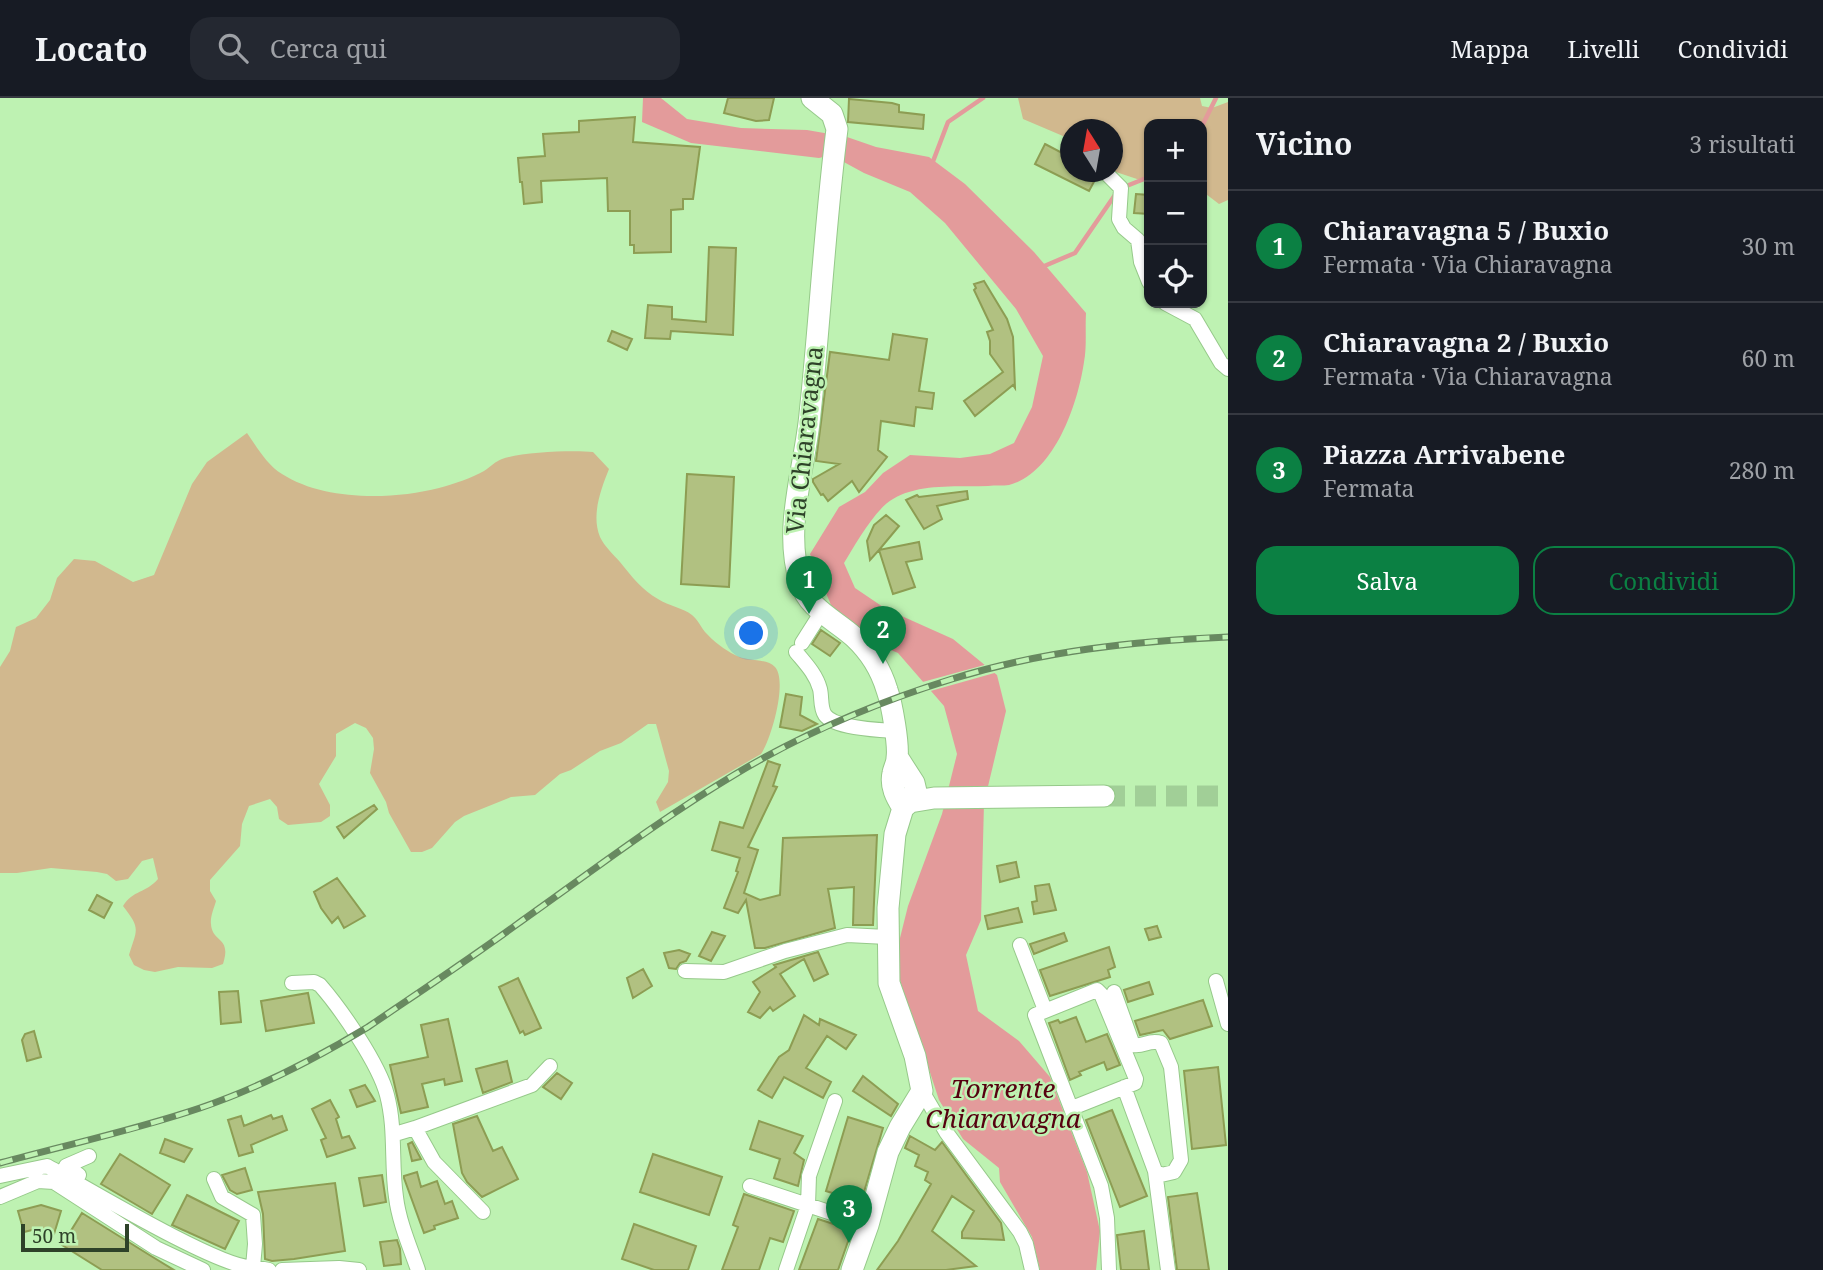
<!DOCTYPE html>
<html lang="it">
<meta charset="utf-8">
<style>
:root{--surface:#171b24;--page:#242831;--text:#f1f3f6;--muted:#9ea1a6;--line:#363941;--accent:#0b8043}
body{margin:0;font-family:"Noto Serif",serif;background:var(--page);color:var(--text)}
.controls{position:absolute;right:21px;top:21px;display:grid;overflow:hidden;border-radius:14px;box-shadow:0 2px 5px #0004}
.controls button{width:63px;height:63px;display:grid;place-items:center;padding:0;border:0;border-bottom:2px solid var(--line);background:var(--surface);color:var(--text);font:35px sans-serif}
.compass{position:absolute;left:1060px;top:21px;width:63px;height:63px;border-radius:50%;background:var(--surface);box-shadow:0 2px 5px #0004;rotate:349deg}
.scale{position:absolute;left:21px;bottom:18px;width:108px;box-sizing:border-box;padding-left:7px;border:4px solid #2e4229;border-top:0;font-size:19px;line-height:24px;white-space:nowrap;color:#2e4229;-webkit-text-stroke:5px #bef2b2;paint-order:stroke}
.you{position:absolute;left:752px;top:536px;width:24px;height:24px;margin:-18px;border:5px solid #fff;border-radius:50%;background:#1a73e8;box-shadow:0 0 0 10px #1a73e833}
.badge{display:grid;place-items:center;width:46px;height:46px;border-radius:50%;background:var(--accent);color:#fff;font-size:23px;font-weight:700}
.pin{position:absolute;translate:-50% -58px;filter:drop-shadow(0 2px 4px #0008)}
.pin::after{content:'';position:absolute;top:37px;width:24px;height:21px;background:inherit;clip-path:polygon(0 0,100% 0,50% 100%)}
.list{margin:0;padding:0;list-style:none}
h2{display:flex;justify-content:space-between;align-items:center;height:91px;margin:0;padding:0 28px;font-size:30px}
h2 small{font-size:23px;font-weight:400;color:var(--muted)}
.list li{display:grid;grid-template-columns:46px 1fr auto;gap:21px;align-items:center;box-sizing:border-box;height:112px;padding:0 28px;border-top:2px solid var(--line)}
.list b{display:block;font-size:26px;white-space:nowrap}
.list p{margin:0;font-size:23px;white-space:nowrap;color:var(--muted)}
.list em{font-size:23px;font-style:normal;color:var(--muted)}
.actions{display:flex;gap:14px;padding:21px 28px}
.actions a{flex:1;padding:16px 0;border:2px solid var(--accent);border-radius:21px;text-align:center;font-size:24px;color:var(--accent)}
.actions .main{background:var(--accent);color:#fff}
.icon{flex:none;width:38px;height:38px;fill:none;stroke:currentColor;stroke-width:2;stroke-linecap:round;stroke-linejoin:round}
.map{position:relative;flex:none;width:1228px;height:1172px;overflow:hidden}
header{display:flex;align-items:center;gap:42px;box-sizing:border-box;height:98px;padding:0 35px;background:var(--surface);border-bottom:2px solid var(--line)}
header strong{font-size:33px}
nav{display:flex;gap:38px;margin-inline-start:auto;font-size:24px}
.search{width:490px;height:63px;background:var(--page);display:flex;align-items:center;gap:18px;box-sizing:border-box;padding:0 24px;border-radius:21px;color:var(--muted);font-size:26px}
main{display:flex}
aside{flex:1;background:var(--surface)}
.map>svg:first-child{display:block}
.green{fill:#d1b88e}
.water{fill:#e39b9b}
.pier{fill:#bef2b2}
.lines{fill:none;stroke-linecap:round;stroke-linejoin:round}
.stream{stroke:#e39b9b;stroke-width:4.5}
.building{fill:#b1c181;stroke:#8d9d53;stroke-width:2}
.secondary-tunnel{stroke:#a1cf97;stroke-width:21;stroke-dasharray:21 10;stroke-linecap:butt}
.street-casing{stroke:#96c98a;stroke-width:16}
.secondary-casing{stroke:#96c98a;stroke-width:23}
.street{stroke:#fff;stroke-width:14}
.secondary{stroke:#fff;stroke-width:21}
.rail-casing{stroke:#688960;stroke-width:7}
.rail{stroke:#bef2b2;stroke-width:4.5;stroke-dasharray:13;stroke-linecap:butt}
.labels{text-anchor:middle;stroke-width:5;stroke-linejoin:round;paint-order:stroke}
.street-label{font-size:24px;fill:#2e4229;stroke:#bef2b2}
.water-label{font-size:26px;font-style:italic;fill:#560010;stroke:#bef2b2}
</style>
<header>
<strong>Locato</strong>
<div class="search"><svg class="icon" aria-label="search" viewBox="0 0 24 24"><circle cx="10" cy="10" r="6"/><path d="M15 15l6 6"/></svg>Cerca qui</div>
<nav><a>Mappa</a><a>Livelli</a><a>Condividi</a></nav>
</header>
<main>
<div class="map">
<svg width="1228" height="1172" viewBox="0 0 1228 1172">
<rect width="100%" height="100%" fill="#bef2b2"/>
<path class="green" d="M1018,0H1200L1202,8L1212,10L1228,4V102L1219,106L1202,93V26H1149V85L1113,73L1112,32H1070V41L1023,21Z
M247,335C257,349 267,367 282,376C324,403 392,402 439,390C453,386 472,380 484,373C490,369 496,363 502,361C520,354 573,352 593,354L609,371C601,391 591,417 600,439C604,448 614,457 620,464C632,479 642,492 658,501C669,508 683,510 692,517C698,522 701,529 705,534C713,543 725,552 735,557C747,564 767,560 775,569C788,583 771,642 761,656L660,714L656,704L668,684L669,673L656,626H648L621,645L600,653L571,672L560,676L535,697L511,699L464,718L455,724L432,750L422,754H411L389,715L386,704L370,675L374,651L373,640L366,630L355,625L336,636V658L319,686L330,707V718L321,724L288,727L279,721L277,709L270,701L249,708L242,726L240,748L210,782V793L216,803C214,810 210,819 211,826C212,845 232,838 223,866L212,870L178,869L155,874L144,872L134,867L129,857C137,831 141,831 123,808C133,792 146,795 158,781L153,760L142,763L128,781L116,783L107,776L97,774L51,770L17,775H0V569L10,553L16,529L36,520L50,502L57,480L74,461L95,463L133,484L154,477L192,386L207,364Z"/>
<path class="water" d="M643,0H661L687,21L741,30L807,32L847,39L876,49L929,59L965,86L1034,154L1086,215C1085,231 1087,248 1084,264C1078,305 1055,375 1009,387C1003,388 995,387 988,388C958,389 919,385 893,401C875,411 855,447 844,465L855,490L886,511L953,541L997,577L1006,613L984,705L981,822L966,857L978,913L1019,943L1050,979L1087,1074L1100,1133L1096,1172H1040L1032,1139L1000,1084L999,1070L963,1041L939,1002L894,864L908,808L942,716L957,656L944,608L898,555L872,544L833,512L810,456L839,409L865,394L883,375L910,357L960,360L990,356L1014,345L1032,309L1043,258L1016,211L945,125L910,94L864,75L831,57L819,60L691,45L642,24Z"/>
<path class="pier" d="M988,566L998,574L927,594L919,585Z"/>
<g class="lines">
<path class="stream" d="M1202,28L1216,0
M932,66L948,24L983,0
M1124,89L1149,79
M1042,169L1075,155L1117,94"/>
</g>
<path class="building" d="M728,0H774L769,22L756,23L724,15Z
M849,1L892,5L899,7V14L924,17L923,31L848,24Z
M635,19L633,44L700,49L693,101H683V111L671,112V154L634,155V147H630V113H608L607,80L541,83L542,104L524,106L522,84H520L518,60L545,58L543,36L579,34V23Z
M1045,46L1070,59V74H1096L1097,78L1089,93L1035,66Z
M1136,96L1149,97V116L1134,115Z
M709,149L736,150L733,237L671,233L670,241L645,240L648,207L672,209V221L706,224Z
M984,183L1007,221L1013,239L1015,290L1013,287L975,318L964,303L1003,274L990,256V243L987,234L993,232L974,192L976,190L974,186Z
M612,233L632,241L627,252L608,243Z
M893,236L927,241L919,293L934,295L932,311L916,309L914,328L881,323L878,352L887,359L859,394L852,383L828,403L823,396L821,397L813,384V381L839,366L816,363L830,254L889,262Z
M687,376L734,379L729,489L681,486Z
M967,393L968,401L937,408L942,421L924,431L906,402L917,397L919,399Z
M886,417L899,428L879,452L919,444L922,461L906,464L915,489L893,496L879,452L870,462L867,443L874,427Z
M821,532L840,545L830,558L812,546Z
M786,596L802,599L800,617L817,626L802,633L780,629Z
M768,663L780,667L773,688L777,689L748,749L758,752L744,795L760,802L780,797L783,740L877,737L873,827H853L854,789L828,791L835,830L765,850H755L746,802L738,815L724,810L738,774L736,773L740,760L712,752L720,724L743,730Z
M374,707L377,711L344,740L337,729Z
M1016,764L1019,779L1000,784L997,768Z
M337,780L365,818L344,830L338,819L332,825L321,810L314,794Z
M1049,786L1056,812L1034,816L1032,804L1037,803L1035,788Z
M97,797L112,805L104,820L89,812Z
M1018,810L1022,824L988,831L985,818Z
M1157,828L1161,839L1149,842L1145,831Z
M712,834L725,838L711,863L699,858Z
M1064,835L1067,843L1034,856L1030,846Z
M1109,849L1115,869L1108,872L1110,879L1050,898L1040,872Z
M679,852L690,856L686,863L680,865L676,871L669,870L664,855Z
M818,854L828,876L814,883L804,861L780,876L795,898L773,913L770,909L760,920L748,914L760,894L753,884L776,869L774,867Z
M643,871L652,888L633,900L627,880Z
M518,880L541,930L525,937L523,933L520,935L499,889Z
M1149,884L1153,896L1128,904L1124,892Z
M238,893L241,924L221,926L219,894Z
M308,895L314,925L266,933L261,903Z
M1203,902L1212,928L1170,941L1163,932L1140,937L1135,923Z
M804,917L819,927L820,921L856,937L846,951L827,938L806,970L831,984L823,1000L784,979L772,1000L758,992L779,959L789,952Z
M1076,919L1086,944L1107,936L1120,967L1107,972L1104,964L1079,974L1081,977L1070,982L1049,925L1058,922L1060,925Z
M448,921L462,983L445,987L444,981L422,986L428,1009L401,1015L390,967L428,959L421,927Z
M34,933L41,959L27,963L22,942L25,936Z
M507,963L512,984L483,995L476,971Z
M1218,969L1226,1047L1192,1051L1184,973Z
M557,975L572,985L561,1001L543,989Z
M863,978L898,1006L891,1018L853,993Z
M365,987L375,1003L357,1009L350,992Z
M330,1002L339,1019L336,1021L342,1040L349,1038L355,1050L327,1059L321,1042L326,1040L312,1011Z
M1112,1012L1147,1098L1120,1109L1086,1022Z
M271,1017L273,1021L282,1018L287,1032L251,1047L253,1054L239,1058L228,1022L241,1018L244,1028Z
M477,1018L493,1053L502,1049L518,1081L482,1099L467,1084L462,1075L453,1026Z
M848,1019L883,1030L861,1104L826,1093Z
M759,1023L803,1038L794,1055L804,1062L798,1088L774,1080L780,1061L750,1051Z
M910,1038L935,1052L942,1044L1001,1125L1004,1142L962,1140V1134L974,1113L952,1098L932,1133L976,1168L946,1172H877L898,1143L931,1086L925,1082L928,1074L915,1068L919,1057L905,1050Z
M165,1041L192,1051L184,1064L160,1055Z
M412,1044L421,1061L412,1063L408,1046Z
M120,1056L170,1087L152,1116L101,1086Z
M653,1056L722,1079L709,1117L640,1094Z
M245,1070L252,1092L237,1096L230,1092L222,1077Z
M417,1074L421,1089L437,1083L445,1106L452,1103L458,1120L434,1128L435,1131L424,1135L404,1080V1078Z
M382,1077L386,1104L364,1108L359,1080Z
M335,1085L345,1153L294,1161L272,1163L265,1161L263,1116L258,1094Z
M1197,1095L1209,1172H1177L1168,1099Z
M744,1096L794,1113L783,1144L770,1140L759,1172H722L738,1129L733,1127Z
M187,1097L239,1123L225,1151L172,1127Z
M41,1107L61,1113L54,1136L36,1131L24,1134L18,1113Z
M82,1115L151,1158L174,1172H102L62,1147Z
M818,1121L852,1132L838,1172H799Z
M634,1126L696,1148L688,1172H654L622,1161Z
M1144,1133L1149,1172H1121L1117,1137Z
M397,1142L400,1151L401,1166L384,1168L380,1144Z"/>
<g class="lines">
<path class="secondary-tunnel" d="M1104,698H1228"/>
<defs>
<path id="street" d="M1105,74L1121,90L1119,121L1124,130L1138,142L1141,164L1149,184
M1165,205L1195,221L1221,265L1228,271
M802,545L821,515
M796,554C805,565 816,576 820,591C822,599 820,610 825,617C834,630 878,632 894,633
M1020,847L1045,912
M685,873L724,874L785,853L847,837L887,839
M1216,883L1228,926
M292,885L314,884L320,887C341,911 379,966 387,997C396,1031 391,1065 396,1099C399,1124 410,1149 418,1172
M1114,894L1133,947C1144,949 1149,941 1161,945L1171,969L1181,1062L1174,1074L1161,1077L1155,1073
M1124,989L1155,1073L1168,1172
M922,993L946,1034L1020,1134L1026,1146L1032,1172
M1072,1010L1135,985L1136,981L1101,896L1097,892L1035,917L1101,1088L1107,1120L1109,1172
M415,1030L532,987L550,968
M395,1036L415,1030L434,1064L483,1114
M79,1077L66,1068L89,1058
M0,1078L47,1068C80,1086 222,1172 253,1169L269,1172
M214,1081L222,1099L253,1117L255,1146L253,1169
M750,1088L868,1127
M0,1099L38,1083L54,1084L156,1150L203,1172
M282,1172L339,1170L359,1172
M786,1172L808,1107L809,1078L835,1003"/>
<path id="secondary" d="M812,0L832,16L837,31C825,125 820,221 810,316C805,370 783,430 800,483C808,511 834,521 854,539C869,553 881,572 887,592C892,606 899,647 897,660C897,665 894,670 893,675C890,688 896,699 903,710
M898,660L914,685L918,702
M852,1172L868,1127L888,1054L900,1029L922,993L915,958L889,885L888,810L895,736L903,710L910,704L934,700L1104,698"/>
</defs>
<use href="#street" class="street-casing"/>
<use href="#secondary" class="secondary-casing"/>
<use href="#street" class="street"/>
<use href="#secondary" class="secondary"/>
<defs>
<path id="rail" d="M0,1065C66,1047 135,1032 200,1010C259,990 315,961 368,929C418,895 468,862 516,827C588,776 659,722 734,677C800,637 878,604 952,581C1042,553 1134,543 1228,539"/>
</defs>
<use href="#rail" class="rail-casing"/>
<use href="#rail" class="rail"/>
</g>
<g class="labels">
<g class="street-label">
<text transform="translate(805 342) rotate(-84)" y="8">Via Chiaravagna</text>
</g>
<g class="water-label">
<text x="1003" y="1000">Torrente<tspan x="1003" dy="30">Chiaravagna</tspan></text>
</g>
</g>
</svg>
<div class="controls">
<button>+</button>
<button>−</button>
<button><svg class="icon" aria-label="locate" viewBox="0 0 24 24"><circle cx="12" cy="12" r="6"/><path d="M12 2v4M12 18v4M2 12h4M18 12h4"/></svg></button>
</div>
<svg class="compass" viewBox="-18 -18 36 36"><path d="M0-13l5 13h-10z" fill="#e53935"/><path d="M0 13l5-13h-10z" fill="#9ea1a6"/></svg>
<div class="scale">50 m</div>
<div class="you"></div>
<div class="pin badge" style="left:809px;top:516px">1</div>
<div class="pin badge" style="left:883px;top:566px">2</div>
<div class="pin badge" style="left:849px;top:1145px">3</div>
</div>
<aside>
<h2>Vicino<small>3 risultati</small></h2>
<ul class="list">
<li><span class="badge">1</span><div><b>Chiaravagna 5 / Buxio</b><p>Fermata · Via Chiaravagna</p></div><em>30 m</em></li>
<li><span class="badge">2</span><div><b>Chiaravagna 2 / Buxio</b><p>Fermata · Via Chiaravagna</p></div><em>60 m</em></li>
<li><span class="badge">3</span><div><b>Piazza Arrivabene</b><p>Fermata</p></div><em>280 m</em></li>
</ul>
<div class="actions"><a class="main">Salva</a><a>Condividi</a></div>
</aside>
</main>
